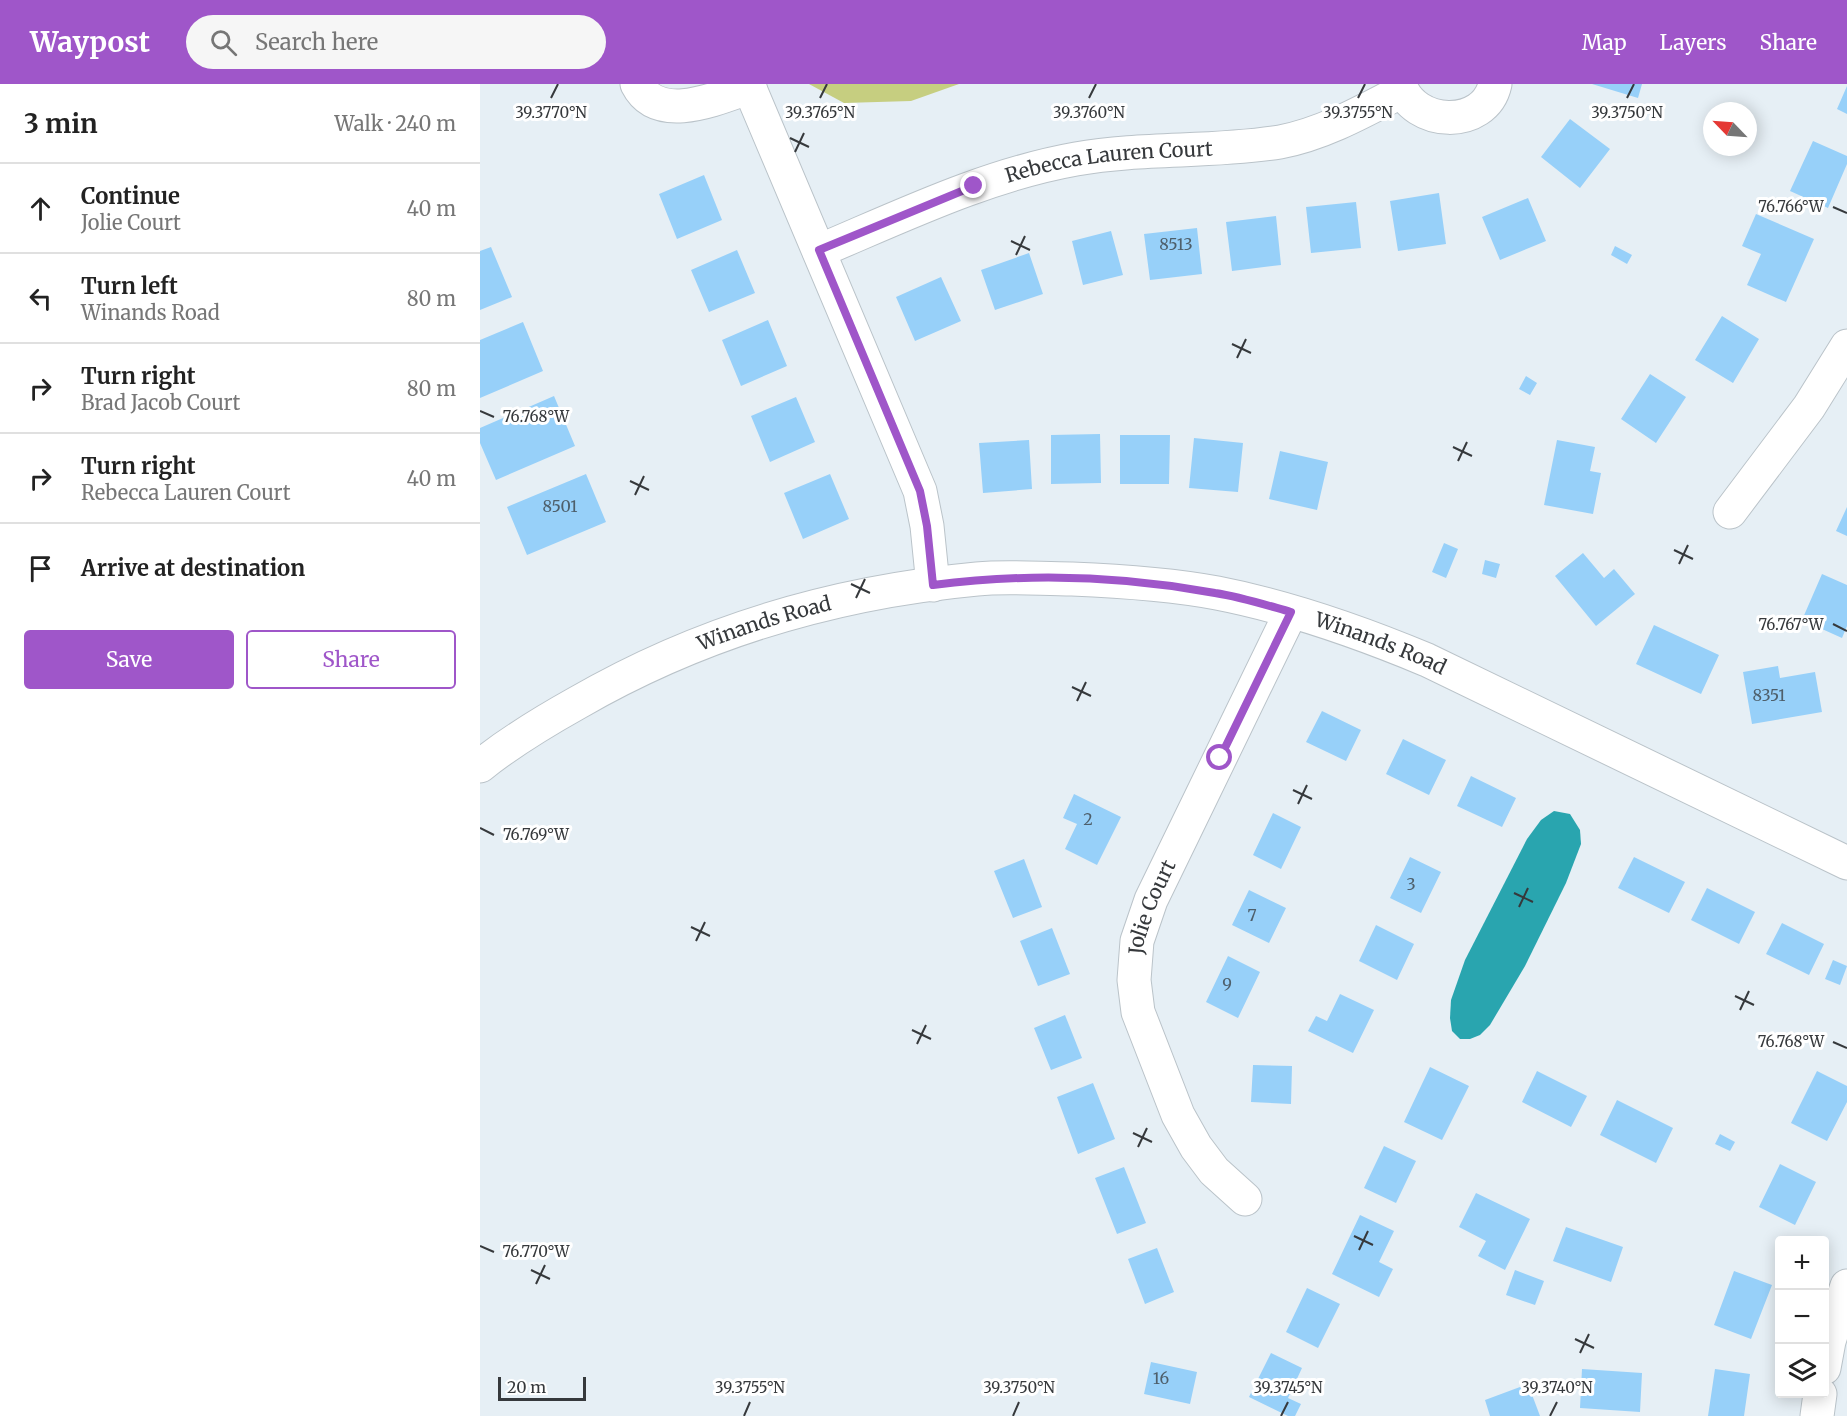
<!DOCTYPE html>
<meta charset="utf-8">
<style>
:root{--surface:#fff;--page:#f6f6f6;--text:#222;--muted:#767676;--line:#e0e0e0;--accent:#9f56c9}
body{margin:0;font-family:Merriweather,serif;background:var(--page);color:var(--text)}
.controls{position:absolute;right:18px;bottom:18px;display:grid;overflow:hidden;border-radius:6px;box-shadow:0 3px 15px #0003}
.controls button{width:54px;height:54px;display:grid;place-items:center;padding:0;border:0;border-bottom:2px solid var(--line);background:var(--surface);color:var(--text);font:30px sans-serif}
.compass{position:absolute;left:1223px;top:18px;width:54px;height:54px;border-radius:50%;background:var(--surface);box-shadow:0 3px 15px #0003;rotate:295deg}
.scale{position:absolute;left:18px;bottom:15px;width:88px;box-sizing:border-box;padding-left:6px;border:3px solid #36393c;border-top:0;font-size:16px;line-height:21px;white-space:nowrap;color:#36393c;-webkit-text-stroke:4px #fff;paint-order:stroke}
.stop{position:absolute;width:18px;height:18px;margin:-14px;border:4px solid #9f56c9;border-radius:50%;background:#fff}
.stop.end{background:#9f56c9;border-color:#fff;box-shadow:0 2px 6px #0008}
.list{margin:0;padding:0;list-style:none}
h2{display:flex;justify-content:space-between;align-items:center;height:78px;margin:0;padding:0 24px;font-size:26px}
h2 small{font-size:20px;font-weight:400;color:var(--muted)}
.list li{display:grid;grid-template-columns:39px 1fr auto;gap:18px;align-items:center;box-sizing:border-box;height:90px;padding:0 24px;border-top:2px solid var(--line)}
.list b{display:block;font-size:22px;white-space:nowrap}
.list p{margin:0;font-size:20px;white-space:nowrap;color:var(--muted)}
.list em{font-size:20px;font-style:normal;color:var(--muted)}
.actions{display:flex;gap:12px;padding:18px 24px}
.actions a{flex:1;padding:14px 0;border:2px solid var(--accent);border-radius:6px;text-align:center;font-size:21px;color:var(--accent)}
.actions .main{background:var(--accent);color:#fff}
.icon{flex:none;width:33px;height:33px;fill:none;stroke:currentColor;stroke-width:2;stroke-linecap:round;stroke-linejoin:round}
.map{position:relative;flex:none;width:1367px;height:1332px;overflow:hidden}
header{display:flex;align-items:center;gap:36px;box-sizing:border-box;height:84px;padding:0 30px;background:var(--accent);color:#fff}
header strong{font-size:28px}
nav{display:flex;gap:33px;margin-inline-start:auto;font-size:21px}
.search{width:420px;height:54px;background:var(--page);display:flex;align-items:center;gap:15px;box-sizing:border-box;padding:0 21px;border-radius:33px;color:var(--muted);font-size:22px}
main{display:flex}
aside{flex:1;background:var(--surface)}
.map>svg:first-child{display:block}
.green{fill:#c6ce80}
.water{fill:#29a5af}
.building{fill:#97d0f9}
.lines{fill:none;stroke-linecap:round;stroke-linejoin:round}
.minor-casing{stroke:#bac3c9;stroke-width:35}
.tertiary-casing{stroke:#bac3c9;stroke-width:35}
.minor{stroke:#fff;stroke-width:33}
.tertiary{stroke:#fff;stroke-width:33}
.route{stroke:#9f56c9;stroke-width:8}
.ticks{fill:none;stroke:#36393c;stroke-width:2}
.labels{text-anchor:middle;stroke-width:6;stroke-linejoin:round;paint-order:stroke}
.number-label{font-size:16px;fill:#4e5f6b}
.street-label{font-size:20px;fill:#36393c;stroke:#fff}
.ticks-label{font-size:15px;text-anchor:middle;fill:#36393c;stroke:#fff;stroke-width:6;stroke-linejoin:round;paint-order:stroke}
</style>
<header>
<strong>Waypost</strong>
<div class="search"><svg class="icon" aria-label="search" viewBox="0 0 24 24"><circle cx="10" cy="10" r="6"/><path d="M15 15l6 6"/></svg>Search here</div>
<nav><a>Map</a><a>Layers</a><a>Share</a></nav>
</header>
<main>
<aside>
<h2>3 min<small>Walk · 240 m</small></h2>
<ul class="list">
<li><svg class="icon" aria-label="ahead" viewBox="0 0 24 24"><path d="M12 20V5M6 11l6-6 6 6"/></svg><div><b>Continue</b><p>Jolie Court</p></div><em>40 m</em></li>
<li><svg class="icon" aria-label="left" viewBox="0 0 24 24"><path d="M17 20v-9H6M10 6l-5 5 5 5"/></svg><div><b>Turn left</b><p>Winands Road</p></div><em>80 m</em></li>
<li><svg class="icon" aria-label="right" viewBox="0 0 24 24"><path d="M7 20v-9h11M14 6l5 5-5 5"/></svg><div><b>Turn right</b><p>Brad Jacob Court</p></div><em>80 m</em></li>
<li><svg class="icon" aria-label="right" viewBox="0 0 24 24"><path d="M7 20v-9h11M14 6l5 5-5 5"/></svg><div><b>Turn right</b><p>Rebecca Lauren Court</p></div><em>40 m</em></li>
<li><svg class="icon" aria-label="arrive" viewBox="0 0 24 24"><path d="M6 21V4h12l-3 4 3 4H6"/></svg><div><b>Arrive at destination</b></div></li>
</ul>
<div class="actions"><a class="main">Save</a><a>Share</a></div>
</aside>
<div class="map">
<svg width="1367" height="1332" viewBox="0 0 1367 1332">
<rect width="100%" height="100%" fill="#e6eff5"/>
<path class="green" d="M329,0H479L431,17L364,19Z"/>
<path class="water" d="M1074,727L1090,730L1100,746L1101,760L1086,799L1045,882L1010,941L1000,951L990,955H980L972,947L970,934L971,916L985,876L1047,755L1061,736Z"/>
<path class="building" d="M1112,0H1162L1158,14Z
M1367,2V30L1357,25Z
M1090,35L1130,65L1100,104L1061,73Z
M1333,57L1367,72V80L1348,124L1310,107Z
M224,91L242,136L197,155L179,110Z
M959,109L966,160L918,167L910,117Z
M1048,114L1066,157L1020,176L1002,133Z
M876,118L881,164L831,169L826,123Z
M1276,130L1334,155L1306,218L1267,201L1281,170L1262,162Z
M796,132L801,181L752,187L746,138Z
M717,144L722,190L670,196L664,150Z
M631,147L643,191L603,201L592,157Z
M1135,162L1152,171L1147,180L1131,171Z
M11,163L32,213L0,226V167Z
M257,166L275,209L229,228L211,186Z
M549,169L563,210L515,226L501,186Z
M461,193L481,237L435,257L416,213Z
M1242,232L1279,255L1253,299L1215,276Z
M288,236L307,282L261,302L242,256Z
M43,238L63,287L0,314V256Z
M1170,290L1206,313L1176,359L1141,335Z
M1046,292L1057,299L1050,311L1039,305Z
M74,312L95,362L16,396L0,359V344Z
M316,313L335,358L290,378L271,332Z
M620,350L621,399L571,400V351Z
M640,351H690L689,400H640Z
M714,354L763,359L758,408L709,404Z
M549,356L552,405L503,409L499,359Z
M1077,356L1115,363L1110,387L1121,389L1113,430L1064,421Z
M800,367L848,378L837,426L789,415Z
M106,390L126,438L47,471L27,423Z
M350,390L369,435L323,455L304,409Z
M1367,423V452L1356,447Z
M964,459L978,465L966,494L952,488Z
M1103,469L1124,494L1134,485L1155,510L1116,542L1075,492Z
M1005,476L1020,480L1016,494L1002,490Z
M1342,490L1367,501V542L1362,554L1322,536Z
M1174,541L1239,571L1221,610L1156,580Z
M1298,582L1300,594L1335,588L1342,628L1272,640L1263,588Z
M842,627L881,646L866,677L826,658Z
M923,655L966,676L949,711L906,690Z
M991,692L1036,714L1022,743L977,722Z
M594,710L641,733L617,781L585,765L597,740L583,734Z
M793,729L821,743L801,785L773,771Z
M930,773L961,788L941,829L910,814Z
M1154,773L1205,798L1189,829L1138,804Z
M544,775L562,823L533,834L514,787Z
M1227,804L1275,828L1259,860L1211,836Z
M769,806L806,824L789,859L752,841Z
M1302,839L1344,860L1329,891L1286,870Z
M896,841L934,860L917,896L879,877Z
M572,844L590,890L558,902L540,857Z
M748,872L780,888L758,934L726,918Z
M1353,876L1367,882L1360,901L1345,895Z
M860,910L894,926L873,969L828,947L836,932L847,937Z
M585,931L602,974L571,986L554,944Z
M773,981L812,982L811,1020L771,1018Z
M950,983L989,1002L962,1056L924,1038Z
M1057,987L1107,1012L1091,1043L1042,1018Z
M1337,987L1367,1002V1018L1347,1057L1311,1039Z
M613,999L635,1055L598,1070L577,1013Z
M1137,1016L1193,1044L1176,1079L1120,1051Z
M1240,1050L1255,1058L1250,1067L1235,1060Z
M904,1062L936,1077L916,1119L884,1104Z
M1300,1080L1336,1098L1315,1141L1279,1123Z
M644,1083L666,1139L637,1150L615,1094Z
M996,1109L1050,1135L1025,1186L998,1172L1006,1157L979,1143Z
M880,1131L914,1147L899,1178L913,1185L899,1213L852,1190Z
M1086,1143L1143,1163L1131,1198L1073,1177Z
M677,1164L694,1208L665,1220L648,1175Z
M1035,1186L1064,1197L1055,1221L1026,1211Z
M1254,1187L1292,1201L1271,1255L1234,1241Z
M827,1204L860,1220L838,1264L806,1248Z
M791,1269L822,1284L808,1314L821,1320L815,1332H808L769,1313Z
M671,1278L717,1288L710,1320L664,1310Z
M1102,1285L1162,1289L1160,1328L1100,1324Z
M1235,1285L1270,1290L1264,1332H1228Z
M1048,1300L1060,1332H1010L1005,1316Z"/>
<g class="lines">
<defs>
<g id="minor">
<path d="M157,0C178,41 238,14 270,3"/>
<path d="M268,0L440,407L447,442L453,501"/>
<path d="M920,0C933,43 1005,46 1015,0"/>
<path id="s1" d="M339,167C422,132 506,91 596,75C663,63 733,69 800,58C843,50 884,27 922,7"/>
<path d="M1250,428L1329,323L1367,262"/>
<path id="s2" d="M765,1115L734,1087L716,1063L698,1031L658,928L654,896L657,857L671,816L811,528"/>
<path d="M1344,1284L1349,1257L1367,1202"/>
<path d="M1337,1332L1340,1310"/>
</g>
<g id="tertiary">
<path id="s3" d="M0,682C30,658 63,638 97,619C220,548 356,508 497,495C528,492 561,495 592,495C641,497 689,500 737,509C809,523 880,548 947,576L1367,779"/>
</g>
</defs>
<use href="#minor" class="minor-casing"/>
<use href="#tertiary" class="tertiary-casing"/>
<use href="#minor" class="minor"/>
<use href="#tertiary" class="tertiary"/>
</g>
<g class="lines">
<path class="route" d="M494,102L339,166L440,407L447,442L453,501C546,489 643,492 735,509C761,513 786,521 811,528L740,674"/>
</g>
<path class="ticks" d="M71,14L78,0M340,14L347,0M609,14L616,0M878,14L885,0M1147,14L1154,0M310,54L329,63M315,68L324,49M1353,123L1367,129M531,157L550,166M536,171L545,152M752,260L771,269M757,274L766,255M0,327L14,333M973,363L992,372M978,377L987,358M150,397L169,406M155,411L164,392M1194,466L1213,475M1199,480L1208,461M371,500L390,509M376,514L385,495M1353,540L1367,547M592,603L611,612M597,617L606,598M813,706L832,715M818,720L827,701M0,744L14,751M1034,809L1053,818M1039,823L1048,804M211,843L230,852M216,857L225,838M1255,912L1274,921M1260,926L1269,907M432,946L451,955M1353,958L1367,964M437,960L446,941M653,1049L672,1058M658,1063L667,1044M874,1152L893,1161M0,1162L14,1168M879,1166L888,1147M51,1186L70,1195M56,1200L65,1181M1095,1255L1114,1264M1100,1269L1109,1250M264,1332L270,1318M533,1332L539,1318M801,1332L808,1318M1070,1332L1077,1318"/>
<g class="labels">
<g class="number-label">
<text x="696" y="166">8513</text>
<text x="80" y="428">8501</text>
<text x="1289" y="617">8351</text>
<text x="608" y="741">2</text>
<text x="931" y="806">3</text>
<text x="772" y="837">7</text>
<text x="747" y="906">9</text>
<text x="681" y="1300">16</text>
</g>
<g class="street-label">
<text dy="7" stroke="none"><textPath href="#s1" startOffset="306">Rebecca Lauren Court</textPath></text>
<text dy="7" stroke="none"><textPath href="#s3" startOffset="320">Winands Road</textPath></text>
<text dy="7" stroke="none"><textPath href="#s3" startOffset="950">Winands Road</textPath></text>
<text dy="7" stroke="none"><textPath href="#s2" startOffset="327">Jolie Court</textPath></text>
</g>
</g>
<g class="ticks-label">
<text x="71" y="34">39.3770°N</text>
<text x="340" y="34">39.3765°N</text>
<text x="609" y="34">39.3760°N</text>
<text x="878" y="34">39.3755°N</text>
<text x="1147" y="34">39.3750°N</text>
<text x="1311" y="128">76.766°W</text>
<text x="56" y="338">76.768°W</text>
<text x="1311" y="546">76.767°W</text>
<text x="56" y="756">76.769°W</text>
<text x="1311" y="963">76.768°W</text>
<text x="56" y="1173">76.770°W</text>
<text x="270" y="1309">39.3755°N</text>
<text x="539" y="1309">39.3750°N</text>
<text x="808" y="1309">39.3745°N</text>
<text x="1077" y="1309">39.3740°N</text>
</g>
</svg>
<div class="controls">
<button>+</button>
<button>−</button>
<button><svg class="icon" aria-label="layers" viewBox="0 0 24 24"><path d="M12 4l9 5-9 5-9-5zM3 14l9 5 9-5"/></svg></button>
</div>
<svg class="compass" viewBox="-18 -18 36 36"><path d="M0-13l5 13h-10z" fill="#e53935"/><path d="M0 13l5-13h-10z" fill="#767676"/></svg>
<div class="scale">20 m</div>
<div class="stop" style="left:740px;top:674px"></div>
<div class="stop end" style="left:494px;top:102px"></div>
</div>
</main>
